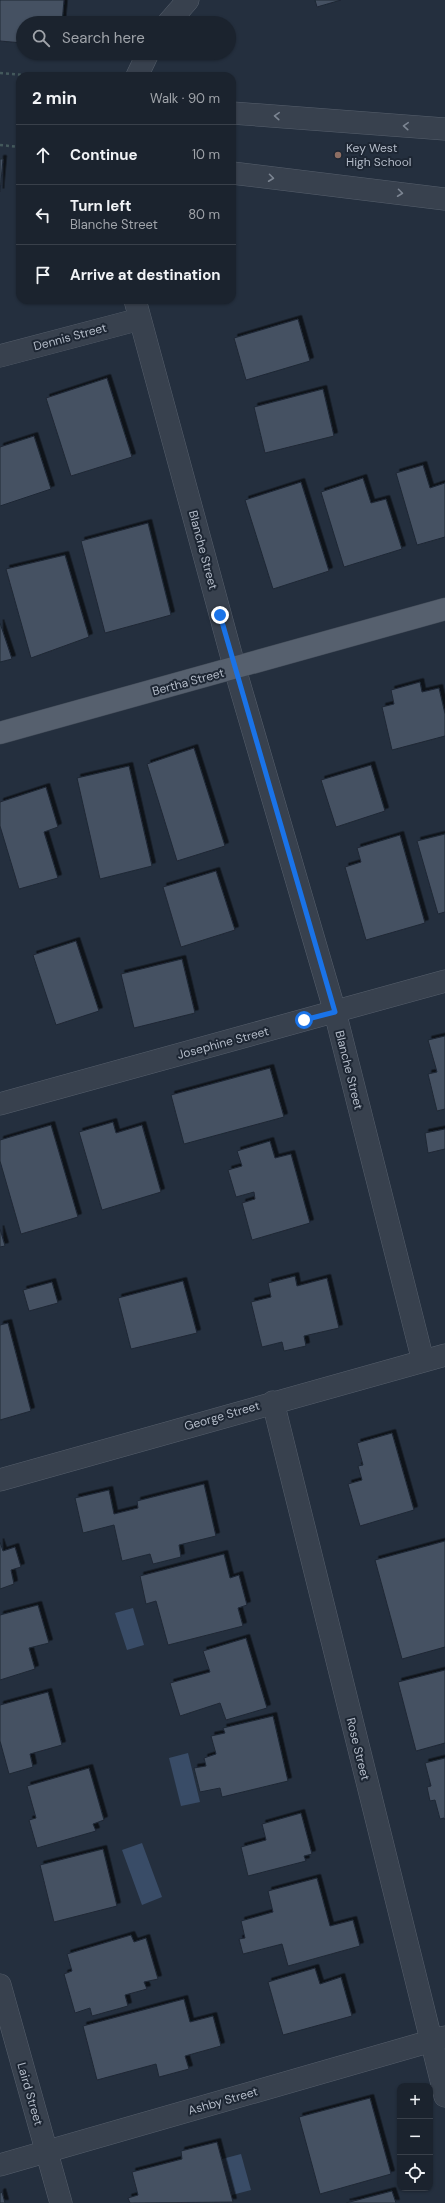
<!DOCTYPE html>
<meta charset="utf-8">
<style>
:root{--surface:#1b232e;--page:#242b36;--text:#f1f3f6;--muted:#a0a4aa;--line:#39404a}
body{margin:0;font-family:"DM Sans",sans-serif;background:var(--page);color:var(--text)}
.controls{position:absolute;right:12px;bottom:12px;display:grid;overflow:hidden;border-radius:8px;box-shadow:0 1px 3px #0004}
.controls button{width:36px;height:36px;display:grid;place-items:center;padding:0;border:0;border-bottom:1px solid var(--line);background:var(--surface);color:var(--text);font:20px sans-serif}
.stop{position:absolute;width:12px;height:12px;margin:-9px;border:3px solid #1a73e8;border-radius:50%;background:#fff}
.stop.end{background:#1a73e8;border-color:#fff;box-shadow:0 1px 4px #0008}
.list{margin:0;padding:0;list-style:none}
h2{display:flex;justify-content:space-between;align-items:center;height:52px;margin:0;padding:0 16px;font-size:17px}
h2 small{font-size:13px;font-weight:400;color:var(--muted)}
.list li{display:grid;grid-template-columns:26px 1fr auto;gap:12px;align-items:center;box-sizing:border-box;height:60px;padding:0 16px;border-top:1px solid var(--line)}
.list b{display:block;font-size:15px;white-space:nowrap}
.list p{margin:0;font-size:13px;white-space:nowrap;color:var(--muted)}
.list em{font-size:13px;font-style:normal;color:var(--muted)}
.icon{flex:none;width:22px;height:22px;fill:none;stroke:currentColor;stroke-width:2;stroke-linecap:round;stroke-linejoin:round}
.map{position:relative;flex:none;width:445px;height:2203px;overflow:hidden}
.search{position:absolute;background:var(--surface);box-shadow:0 1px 3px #0004;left:16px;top:16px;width:220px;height:44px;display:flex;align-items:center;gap:10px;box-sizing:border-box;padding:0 14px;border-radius:22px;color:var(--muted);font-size:15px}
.panel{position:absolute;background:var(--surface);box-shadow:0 1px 3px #0004;left:16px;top:72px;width:220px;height:232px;border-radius:12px}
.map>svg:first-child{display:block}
.water{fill:#394c67}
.building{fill:#455162;stroke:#1f2835;filter:url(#shadow)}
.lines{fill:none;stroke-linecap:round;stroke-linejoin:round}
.minor-casing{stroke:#565f6c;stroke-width:23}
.major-casing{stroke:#414a57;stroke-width:23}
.path{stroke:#44595c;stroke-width:2.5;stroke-dasharray:3 3;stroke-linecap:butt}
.minor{stroke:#38414e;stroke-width:22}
.major{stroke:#56606e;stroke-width:22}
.oneway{stroke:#7c8592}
.route{stroke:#1a73e8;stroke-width:5}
.education-dot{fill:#8d6e63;stroke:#1d2633;stroke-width:1.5}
.labels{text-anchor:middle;stroke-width:4;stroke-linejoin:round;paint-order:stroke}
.poi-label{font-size:12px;fill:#b4bcc9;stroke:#1d2633;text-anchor:start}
.street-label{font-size:12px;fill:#b4bcc9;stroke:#1d2633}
</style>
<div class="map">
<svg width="445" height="2203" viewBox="0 0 445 2203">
<defs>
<filter id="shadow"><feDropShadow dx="3.5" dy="-3.5" stdDeviation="0" flood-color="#0009"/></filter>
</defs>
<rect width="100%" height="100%" fill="#242f3e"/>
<path class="water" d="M133,1608L144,1645L127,1650L115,1613Z
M188,1753L200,1802L181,1806L169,1758Z
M142,1843L162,1897L142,1905L122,1850Z
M241,2154L251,2190L232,2195L222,2159Z"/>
<path class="building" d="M0,0H64L62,23H23V43L0,41Z
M315,0H341L317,7Z
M0,159H3L0,192Z
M298,319L310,361L246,380L234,338Z
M107,378L132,457L71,476L46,398Z
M323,389L334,436L265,453L254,407Z
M34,436L51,489L0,506V447Z
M423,465L430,488L445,483V537L417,545L396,473Z
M363,478L371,503L386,499L402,549L344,567L321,492Z
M301,482L329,571L273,589L245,500Z
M148,523L171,615L105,633L81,541Z
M65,555L89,637L31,658L6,569Z
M0,623L12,659L0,662Z
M420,682L422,692L439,688L445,714V736L392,750L382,707L394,704L391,690Z
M194,748L225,846L177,861L147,764Z
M371,765L385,811L336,827L321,780Z
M129,766L152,866L100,879L77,778Z
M46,787L58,827L44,832L58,878L19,889L0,826V802Z
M445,834V912L438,914L417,841Z
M400,835L425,923L366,940L345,867L361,862L357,848Z
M216,871L235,930L181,947L163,887Z
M76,941L99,1011L56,1025L33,955Z
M182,959L195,1013L134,1028L121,974Z
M445,1036V1109L437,1111L428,1074L437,1072L428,1040Z
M270,1068L284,1117L184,1144L171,1095Z
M113,1122L116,1133L142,1125L161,1192L102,1210L79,1132Z
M51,1125L78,1217L21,1234L0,1161V1140Z
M445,1129V1149L428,1153L425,1133Z
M270,1141L275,1158L291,1154L310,1223L252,1240L242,1203L255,1199L254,1192L236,1197L228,1170L242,1166L237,1151Z
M0,1229L5,1246L0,1247Z
M295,1276L297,1286L327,1278L339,1328L304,1336L306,1346L284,1351L282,1342L262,1347L251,1302L271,1297L268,1283Z
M183,1281L197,1333L131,1349L118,1298Z
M52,1282L58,1303L29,1311L23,1290Z
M8,1323L31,1411L0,1420V1325Z
M392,1433L414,1510L360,1526L348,1484L362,1480L358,1466L363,1465L357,1443Z
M204,1484L216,1536L179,1545L181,1557L153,1564L150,1554L122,1561L114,1525L83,1533L75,1498L109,1490L114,1514L138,1508L137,1501Z
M445,1541V1647L402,1659L375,1560Z
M0,1542L3,1551L15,1547L21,1567L11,1570L14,1584L0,1589Z
M224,1554L230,1578L239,1575L247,1605L238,1608L243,1626L168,1645L156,1601L146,1604L140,1576Z
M38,1605L49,1643L29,1648L35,1669L0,1680V1615Z
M246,1638L267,1708L226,1720L220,1703L180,1716L170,1683L210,1672L203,1651Z
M445,1670V1743L416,1751L398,1682Z
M48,1692L62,1745L30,1754L33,1767L9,1774L0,1741V1705Z
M273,1716L288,1781L222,1797L220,1788L200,1792L194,1768L206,1766L204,1758L216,1754L211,1736L225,1733L223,1728Z
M445,1758V1820L444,1818L440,1819L435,1800L430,1801L427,1787L431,1786L425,1763Z
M89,1768L104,1820L93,1824L96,1831L37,1848L29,1820L36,1818L27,1786Z
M301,1813L312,1854L304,1856L306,1861L248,1876L241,1847L266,1840L262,1824Z
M103,1849L117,1906L54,1922L40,1865Z
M317,1878L330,1926L353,1920L360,1946L288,1966L282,1944L243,1954L239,1939L245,1938L241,1921L273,1912L268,1891Z
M131,1935L134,1942L146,1938L158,1979L144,1982L147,1989L125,1995L128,2006L92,2016L90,2008L75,2013L64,1974L72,1971L67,1954Z
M315,1968L320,1984L341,1977L352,2016L283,2035L268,1982Z
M184,1999L190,2022L213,2016L221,2046L185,2056L189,2069L159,2077L156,2064L97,2080L83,2026Z
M370,2098L391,2174L320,2194L299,2117Z
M217,2142L233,2202L130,2203L128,2198L138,2195L132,2172L182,2159L181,2151Z
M392,2191L396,2203H346Z
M2,2192L5,2203H0V2193Z"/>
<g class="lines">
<defs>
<path id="minor" d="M168,23L188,0
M137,76L148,53
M232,113L445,129
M232,173L445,199
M135,300L235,669L335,1012L423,1361
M0,356L140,319
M0,1104L445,981
M273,1402L445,2096
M0,1480L445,1355
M0,1985L61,2203
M0,2165L445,2037"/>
<path id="major" d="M0,733L445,609"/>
</defs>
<use href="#minor" class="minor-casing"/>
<use href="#major" class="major-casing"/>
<path class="path" d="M0,73L36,76
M0,145L20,147"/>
<use href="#minor" class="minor"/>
<use href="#major" class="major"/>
</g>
<defs><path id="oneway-chevron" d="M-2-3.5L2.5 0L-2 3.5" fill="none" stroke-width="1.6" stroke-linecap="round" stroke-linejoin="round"/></defs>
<g class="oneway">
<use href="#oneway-chevron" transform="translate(277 116) rotate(-176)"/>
<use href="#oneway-chevron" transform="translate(406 126) rotate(-176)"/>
<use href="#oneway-chevron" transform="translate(271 178) rotate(7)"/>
<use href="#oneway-chevron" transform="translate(400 193) rotate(7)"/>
</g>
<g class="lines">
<path class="route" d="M220,615L335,1012L304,1020"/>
</g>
<circle class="education-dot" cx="338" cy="155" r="4"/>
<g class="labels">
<g class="poi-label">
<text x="346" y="152">Key West<tspan x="346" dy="14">High School</tspan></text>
</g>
<g class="street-label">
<text transform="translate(70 337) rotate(-15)" y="4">Dennis Street</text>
<text transform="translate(203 550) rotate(75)" y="4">Blanche Street</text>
<text transform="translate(188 682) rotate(-15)" y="4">Bertha Street</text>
<text transform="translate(223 1043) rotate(-15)" y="4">Josephine Street</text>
<text transform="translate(349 1070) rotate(76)" y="4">Blanche Street</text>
<text transform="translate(222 1416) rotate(-16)" y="4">George Street</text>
<text transform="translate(358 1749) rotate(76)" y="4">Rose Street</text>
<text transform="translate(30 2094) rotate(74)" y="4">Laird Street</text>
<text transform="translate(223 2101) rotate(-16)" y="4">Ashby Street</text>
</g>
</g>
</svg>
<div class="controls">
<button>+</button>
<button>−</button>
<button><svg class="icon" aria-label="locate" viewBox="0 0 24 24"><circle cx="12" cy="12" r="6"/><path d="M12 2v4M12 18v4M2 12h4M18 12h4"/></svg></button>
</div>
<div class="stop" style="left:304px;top:1020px"></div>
<div class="stop end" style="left:220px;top:615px"></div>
<div class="search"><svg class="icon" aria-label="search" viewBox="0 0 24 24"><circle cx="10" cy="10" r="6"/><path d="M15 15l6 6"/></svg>Search here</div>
<section class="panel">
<h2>2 min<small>Walk · 90 m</small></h2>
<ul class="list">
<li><svg class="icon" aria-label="ahead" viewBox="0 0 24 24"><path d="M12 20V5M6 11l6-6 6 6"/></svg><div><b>Continue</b></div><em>10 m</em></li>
<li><svg class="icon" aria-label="left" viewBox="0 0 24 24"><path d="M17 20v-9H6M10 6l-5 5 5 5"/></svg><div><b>Turn left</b><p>Blanche Street</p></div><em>80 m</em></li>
<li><svg class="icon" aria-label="arrive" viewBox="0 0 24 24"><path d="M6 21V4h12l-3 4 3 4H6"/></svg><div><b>Arrive at destination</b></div></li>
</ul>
</section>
</div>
